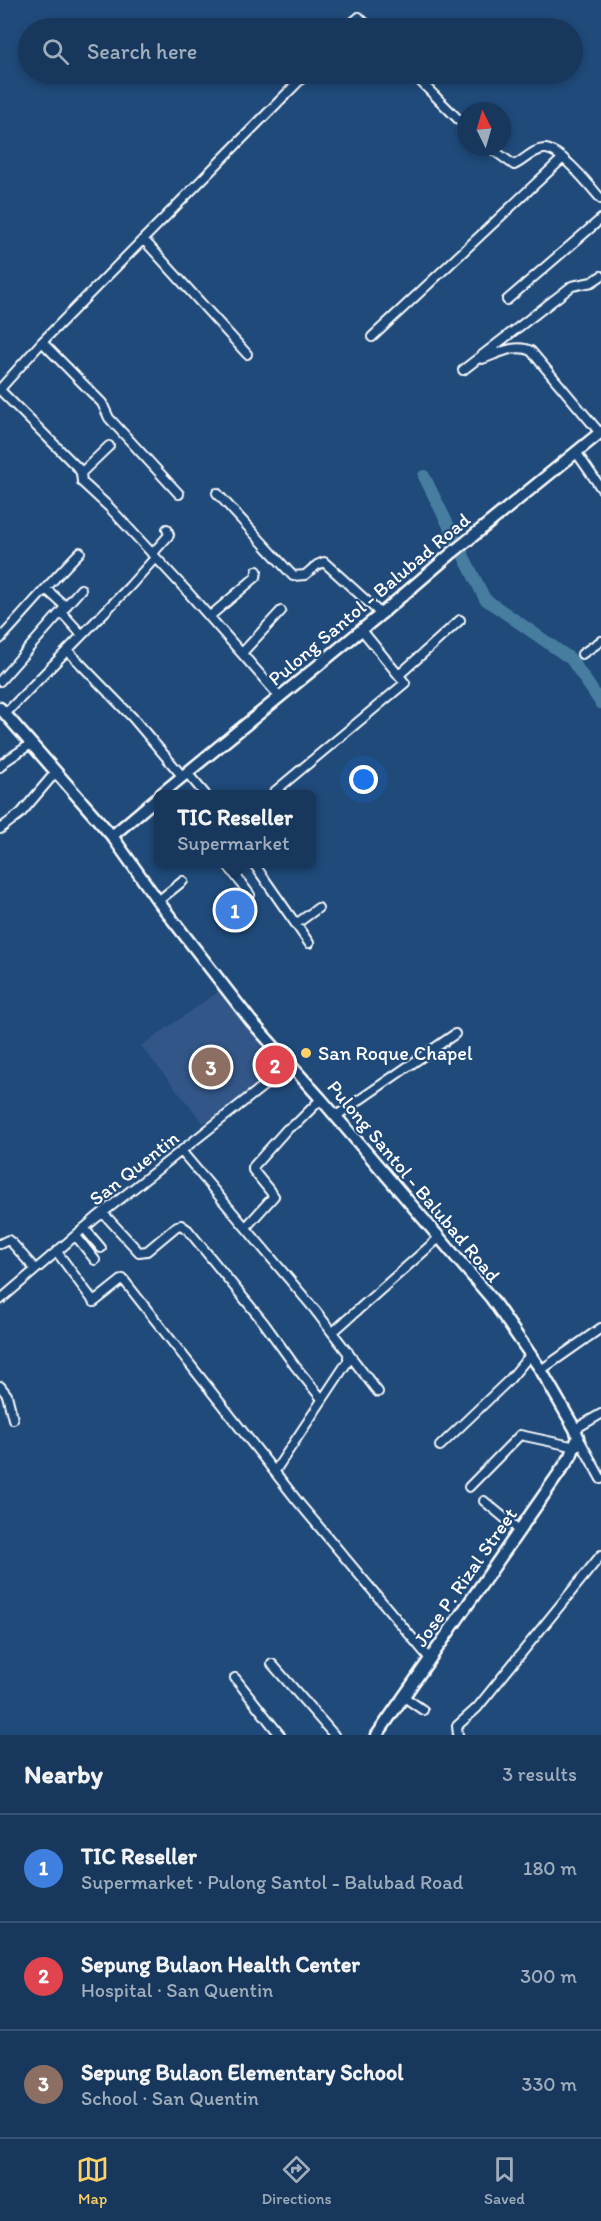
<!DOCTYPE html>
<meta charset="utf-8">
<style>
:root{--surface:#17385c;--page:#244365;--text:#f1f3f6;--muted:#9eacbb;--line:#365272;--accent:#ffd166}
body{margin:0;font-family:Itim,sans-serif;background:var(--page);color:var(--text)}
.compass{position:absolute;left:457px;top:102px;width:54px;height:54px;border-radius:50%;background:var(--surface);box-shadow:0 3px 9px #0003;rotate:355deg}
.you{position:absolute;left:364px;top:780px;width:21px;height:21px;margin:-15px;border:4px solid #fff;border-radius:50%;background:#1a73e8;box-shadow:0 0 0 9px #1a73e833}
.badge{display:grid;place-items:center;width:39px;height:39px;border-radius:50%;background:var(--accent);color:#fff;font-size:20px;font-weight:700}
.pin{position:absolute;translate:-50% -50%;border:3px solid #fff;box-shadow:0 2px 6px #0006}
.popup{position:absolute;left:154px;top:790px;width:162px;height:78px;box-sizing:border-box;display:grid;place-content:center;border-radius:9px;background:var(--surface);filter:drop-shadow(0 2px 4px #0005);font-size:20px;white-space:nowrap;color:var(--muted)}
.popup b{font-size:22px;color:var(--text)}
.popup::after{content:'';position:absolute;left:50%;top:100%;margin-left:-12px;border:12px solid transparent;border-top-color:var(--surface)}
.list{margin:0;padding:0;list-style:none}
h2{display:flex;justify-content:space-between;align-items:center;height:78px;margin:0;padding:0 24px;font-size:26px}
h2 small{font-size:20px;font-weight:400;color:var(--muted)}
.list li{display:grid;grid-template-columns:39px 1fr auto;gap:18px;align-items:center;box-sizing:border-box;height:108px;padding:0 24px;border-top:2px solid var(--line)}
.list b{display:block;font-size:22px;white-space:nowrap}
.list p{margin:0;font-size:20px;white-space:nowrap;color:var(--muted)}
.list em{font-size:20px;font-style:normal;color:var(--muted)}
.icon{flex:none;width:33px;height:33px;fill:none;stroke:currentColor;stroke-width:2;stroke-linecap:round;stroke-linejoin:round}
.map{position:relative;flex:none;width:601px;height:1735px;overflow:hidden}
.search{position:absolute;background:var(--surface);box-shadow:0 3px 9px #0003;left:18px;right:18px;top:18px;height:66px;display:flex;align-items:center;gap:15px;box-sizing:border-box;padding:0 21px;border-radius:33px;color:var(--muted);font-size:22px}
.sheet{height:402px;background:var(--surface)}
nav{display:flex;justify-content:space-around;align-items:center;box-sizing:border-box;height:84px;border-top:2px solid var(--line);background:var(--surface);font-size:16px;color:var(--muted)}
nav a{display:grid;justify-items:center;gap:3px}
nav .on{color:var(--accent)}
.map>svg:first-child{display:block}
.built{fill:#315787}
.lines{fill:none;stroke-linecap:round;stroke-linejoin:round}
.river{stroke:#467ea0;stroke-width:12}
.street-casing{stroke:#fff;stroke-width:12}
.secondary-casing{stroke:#fff;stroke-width:15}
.street{stroke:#1f4a7a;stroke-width:8}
.secondary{stroke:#1f4a7a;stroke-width:10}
.poi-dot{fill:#ffd166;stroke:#1f4a7a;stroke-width:2}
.labels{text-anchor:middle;stroke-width:4.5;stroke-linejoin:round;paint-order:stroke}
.street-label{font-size:20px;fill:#fff;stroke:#1f4a7a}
.poi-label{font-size:20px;fill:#fff;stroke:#1f4a7a;text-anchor:start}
</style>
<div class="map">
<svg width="601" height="1735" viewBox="0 0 601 1735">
<rect width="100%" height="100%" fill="#1f4a7a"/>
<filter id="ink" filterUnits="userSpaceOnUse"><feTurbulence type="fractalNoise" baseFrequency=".0167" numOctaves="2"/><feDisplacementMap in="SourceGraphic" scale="12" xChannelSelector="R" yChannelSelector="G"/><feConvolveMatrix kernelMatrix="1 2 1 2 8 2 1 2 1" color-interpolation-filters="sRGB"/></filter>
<g filter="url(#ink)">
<path class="built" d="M221,990L277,1056L253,1077L257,1084L204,1124L141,1046Z"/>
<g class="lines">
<path class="river" d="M424,476L485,599L571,659L601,703"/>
<defs>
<path id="street" d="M346,28L359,17L370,28
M413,74L466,127
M489,147L514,165C525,160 532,150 544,149C559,147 591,187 601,199
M144,240L247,354
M507,300L601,219
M372,337L563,158
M42,342L102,403L109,418L179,494
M482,359C497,354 516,343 531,351L600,433
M463,370L572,286L592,282L601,276
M0,389L42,342L306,74
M0,390L78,468L81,473L82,482L110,508L185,589L280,697
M576,452L601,488
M81,473L109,446
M217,493L293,576L305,575L317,565L324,562L381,614
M152,554L169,535L167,529
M46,589L66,607
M62,613L82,635
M210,616L256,577L257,571
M0,639C27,610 52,580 80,552
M68,651L133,718L183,777
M242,653L281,611
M582,654L601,641
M399,675L460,620
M0,681L81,589
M5,714L129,587L155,558
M0,767L4,762L31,744
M188,774L205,794
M274,792L405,683L361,629
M0,829L21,813L55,773
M227,864L250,895
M254,864L309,943
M158,901L183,881
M296,924L318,908
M336,1116L455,1034
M182,1152L315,1310L378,1392
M103,1213L139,1252L147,1251L177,1226L181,1225L188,1230L264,1323L295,1366L322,1399
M247,1226L274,1196L253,1170V1167L287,1129L298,1122L321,1099
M84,1228L101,1248
M76,1236L95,1260
M0,1244L8,1240L12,1243L35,1269
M57,1252L94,1302L123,1279L299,1503L430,1659
M0,1300L96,1218L290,1065
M333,1332L440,1237
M541,1370L601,1328
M0,1386L7,1395L13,1419
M575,1429L601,1414
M578,1437L601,1479
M440,1446L510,1379L531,1354
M275,1471L348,1361V1352
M469,1487L520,1435L576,1447
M484,1501L519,1530
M272,1664L334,1735
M235,1678L280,1735
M404,1697L423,1710
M458,1735L457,1726L477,1708L601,1555"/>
<path id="secondary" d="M0,708L112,836L158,901L251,1021L321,1099L491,1298L541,1370L575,1429L578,1437L571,1456L377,1735
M161,794L381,614L452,553L601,432
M112,836L158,797"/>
</defs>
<use href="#street" class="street-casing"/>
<use href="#secondary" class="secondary-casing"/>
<use href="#street" class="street"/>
<use href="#secondary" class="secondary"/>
</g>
</g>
<circle class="poi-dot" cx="306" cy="1053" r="6"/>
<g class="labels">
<g class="street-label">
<text transform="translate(369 599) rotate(-40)" y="7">Pulong Santol - Balubad Road</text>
<text transform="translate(134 1168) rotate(-38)" y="7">San Quentin</text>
<text transform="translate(414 1181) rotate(50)" y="7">Pulong Santol - Balubad Road</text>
<text transform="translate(465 1577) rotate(-55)" y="7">Jose P. Rizal Street</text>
</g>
<g class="poi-label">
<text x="318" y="1060">San Roque Chapel</text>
</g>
</g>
</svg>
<svg class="compass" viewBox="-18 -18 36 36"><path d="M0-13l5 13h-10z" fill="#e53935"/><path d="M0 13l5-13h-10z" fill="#9eacbb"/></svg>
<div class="you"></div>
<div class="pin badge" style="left:235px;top:910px;background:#3f7fe0">1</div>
<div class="popup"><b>TIC Reseller</b>Supermarket</div>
<div class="pin badge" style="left:275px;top:1065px;background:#e0444e">2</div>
<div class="pin badge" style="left:211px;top:1067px;background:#8d6e63">3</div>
<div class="search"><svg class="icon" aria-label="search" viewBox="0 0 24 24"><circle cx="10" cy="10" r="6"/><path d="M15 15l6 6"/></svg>Search here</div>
</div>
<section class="sheet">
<h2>Nearby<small>3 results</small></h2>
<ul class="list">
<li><span class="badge" style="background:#3f7fe0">1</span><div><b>TIC Reseller</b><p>Supermarket · Pulong Santol - Balubad Road</p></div><em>180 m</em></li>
<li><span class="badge" style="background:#e0444e">2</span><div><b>Sepung Bulaon Health Center</b><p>Hospital · San Quentin</p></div><em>300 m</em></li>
<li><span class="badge" style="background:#8d6e63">3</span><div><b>Sepung Bulaon Elementary School</b><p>School · San Quentin</p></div><em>330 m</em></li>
</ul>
</section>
<nav>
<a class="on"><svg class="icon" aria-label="map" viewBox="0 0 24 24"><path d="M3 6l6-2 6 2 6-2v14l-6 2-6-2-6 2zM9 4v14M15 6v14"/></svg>Map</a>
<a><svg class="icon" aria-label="directions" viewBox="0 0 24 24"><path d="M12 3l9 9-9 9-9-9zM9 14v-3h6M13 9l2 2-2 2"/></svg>Directions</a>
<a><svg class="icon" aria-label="saved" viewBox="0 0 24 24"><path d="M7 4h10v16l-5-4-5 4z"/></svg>Saved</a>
</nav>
